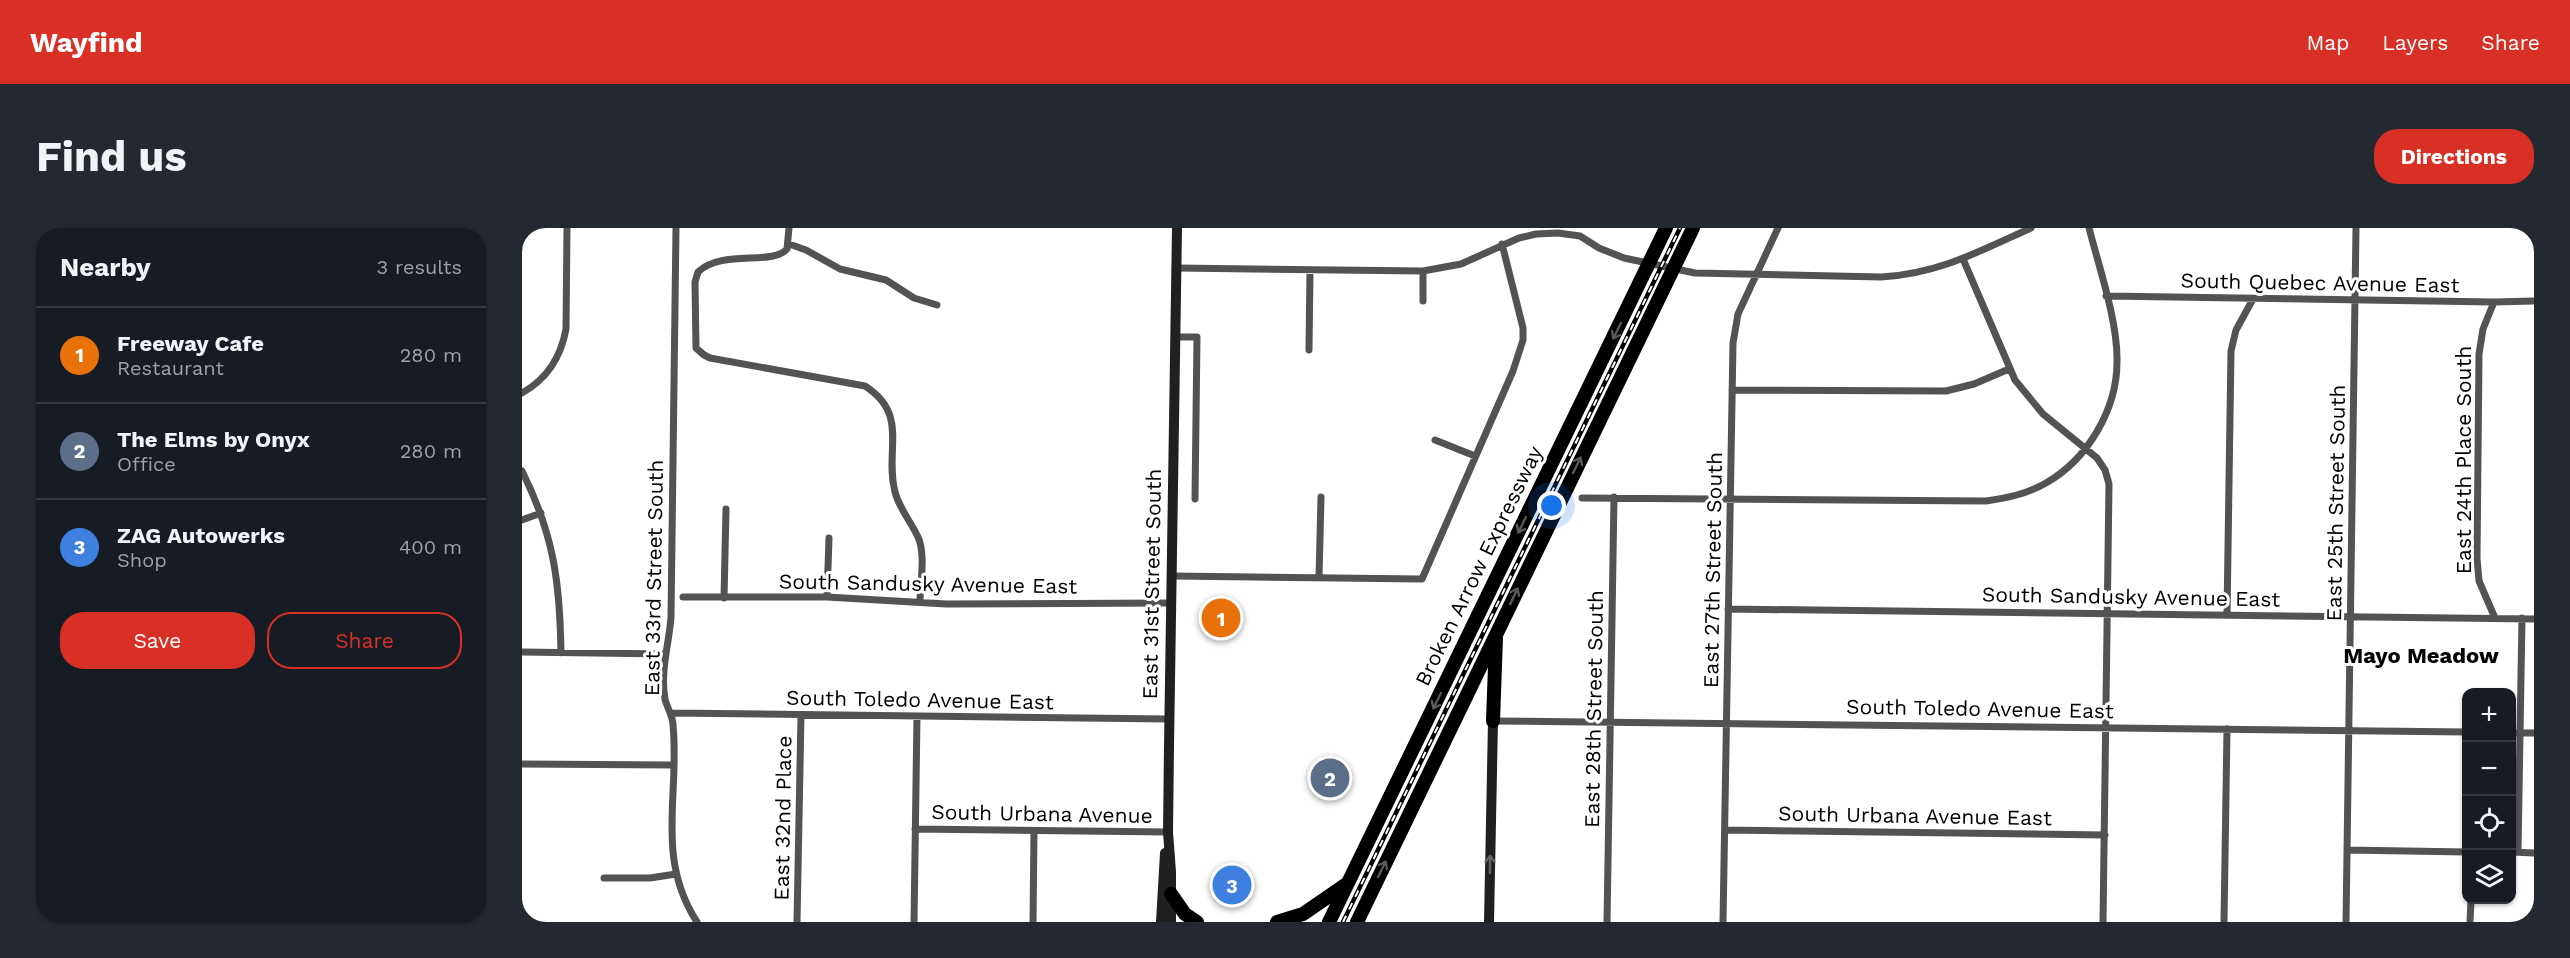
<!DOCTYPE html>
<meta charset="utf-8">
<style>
:root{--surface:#171b24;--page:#242831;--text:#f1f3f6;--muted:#9ea1a6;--line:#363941;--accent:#d93025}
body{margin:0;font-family:"Work Sans",sans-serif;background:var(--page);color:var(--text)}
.controls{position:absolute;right:18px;bottom:18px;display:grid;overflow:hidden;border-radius:12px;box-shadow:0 2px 4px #0004}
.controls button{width:54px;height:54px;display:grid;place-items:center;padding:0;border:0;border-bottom:2px solid var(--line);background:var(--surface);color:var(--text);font:30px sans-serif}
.you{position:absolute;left:1030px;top:278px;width:21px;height:21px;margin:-15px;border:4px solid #fff;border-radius:50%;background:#1a73e8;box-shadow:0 0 0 9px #1a73e833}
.badge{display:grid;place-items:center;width:39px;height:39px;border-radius:50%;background:var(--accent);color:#fff;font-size:20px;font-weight:700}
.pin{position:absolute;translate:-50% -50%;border:3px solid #fff;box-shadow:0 2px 6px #0006}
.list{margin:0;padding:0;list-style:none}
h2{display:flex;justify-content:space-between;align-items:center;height:78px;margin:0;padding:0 24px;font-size:26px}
h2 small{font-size:20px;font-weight:400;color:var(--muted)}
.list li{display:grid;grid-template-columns:39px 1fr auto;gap:18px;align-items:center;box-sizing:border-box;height:96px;padding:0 24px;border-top:2px solid var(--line)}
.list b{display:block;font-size:22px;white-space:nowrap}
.list p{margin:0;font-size:20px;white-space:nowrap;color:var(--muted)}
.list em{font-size:20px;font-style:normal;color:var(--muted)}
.actions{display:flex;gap:12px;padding:18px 24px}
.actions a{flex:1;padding:14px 0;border:2px solid var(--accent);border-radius:24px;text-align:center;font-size:21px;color:var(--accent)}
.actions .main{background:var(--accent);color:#fff}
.icon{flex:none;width:33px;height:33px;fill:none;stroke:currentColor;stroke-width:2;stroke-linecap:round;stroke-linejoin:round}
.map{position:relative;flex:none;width:2012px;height:694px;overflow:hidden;border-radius:24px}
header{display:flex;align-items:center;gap:36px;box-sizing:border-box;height:84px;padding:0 30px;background:var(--accent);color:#fff}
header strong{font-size:28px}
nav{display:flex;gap:33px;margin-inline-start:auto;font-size:21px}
.intro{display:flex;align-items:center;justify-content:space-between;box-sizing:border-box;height:144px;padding:0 36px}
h1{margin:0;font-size:42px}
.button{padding:15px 27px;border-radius:24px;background:var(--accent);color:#fff;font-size:21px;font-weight:700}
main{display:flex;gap:36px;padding:0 36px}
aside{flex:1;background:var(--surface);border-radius:24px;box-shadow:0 2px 4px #0004}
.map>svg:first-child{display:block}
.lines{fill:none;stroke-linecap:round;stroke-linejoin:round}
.street{stroke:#535353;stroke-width:7}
.secondary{stroke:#202020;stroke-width:10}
.highway{stroke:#000;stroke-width:14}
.rail-casing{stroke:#000;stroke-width:4.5}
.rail{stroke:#fff;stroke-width:2;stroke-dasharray:7;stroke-linecap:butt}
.oneway{stroke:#595959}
.oneway2{stroke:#636363}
.labels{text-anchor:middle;stroke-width:6;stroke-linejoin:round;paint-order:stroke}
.street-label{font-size:21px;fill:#000;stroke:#fff}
.neighbourhood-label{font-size:22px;font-weight:bold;fill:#000;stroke:#fff}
</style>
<header>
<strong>Wayfind</strong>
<nav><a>Map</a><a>Layers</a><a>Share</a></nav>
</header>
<div class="intro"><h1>Find us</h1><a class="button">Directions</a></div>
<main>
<aside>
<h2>Nearby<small>3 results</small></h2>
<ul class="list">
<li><span class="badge" style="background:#e8710a">1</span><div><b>Freeway Cafe</b><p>Restaurant</p></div><em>280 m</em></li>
<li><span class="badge" style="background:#5c6f8a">2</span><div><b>The Elms by Onyx</b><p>Office</p></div><em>280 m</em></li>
<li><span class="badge" style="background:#3f7fe0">3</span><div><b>ZAG Autowerks</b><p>Shop</p></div><em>400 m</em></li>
</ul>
<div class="actions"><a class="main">Save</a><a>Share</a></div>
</aside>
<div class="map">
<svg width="2012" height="694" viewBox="0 0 2012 694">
<rect width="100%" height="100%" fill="#fff"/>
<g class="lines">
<path class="street" d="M154,0L149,389C147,416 138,444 143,471C145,480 151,488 151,497C158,567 133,629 175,694
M267,0L265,21C250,38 200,21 176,44L173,54L174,120L182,127L188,130L343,158C388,187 362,222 373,264C377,280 389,294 396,309C404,327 398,355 398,374
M267,16L284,22L318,41L364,52L392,70L415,77
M1441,31L1493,152L1521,186L1575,230L1583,242L1587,256L1581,694
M655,40L901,43L939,36L997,10L1014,6L1036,5L1058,8L1077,20L1102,30L1173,45L1359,49C1416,46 1458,23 1509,0
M1584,68L1972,74L2012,73
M901,73V43
M1972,74L1961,101L1957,126L1955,330L1957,353L1973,390
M654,109H675L673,271
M787,122L788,42
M1210,162L1424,163L1452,156L1487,141
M0,165C25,151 39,129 44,101L45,0
M913,212L953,228
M0,243C32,307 38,355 39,425
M1060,270L1464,273C1485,270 1505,266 1524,255C1566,231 1595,181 1595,134C1596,94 1577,39 1567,0
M0,292L19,285
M650,348L900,351L991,143L1001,112V100L980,16
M797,350L799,269
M161,369H305L424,376L649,375
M305,369L307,310
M202,370L204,281
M1206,381L2012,391
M1705,387L1709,123L1714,102L1731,71
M0,424L143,426
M149,485L647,491
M971,493L1944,504
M1990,505H2012
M0,536L150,537
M393,601L646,604
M1203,602L1583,607
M1825,622L1944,624
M1990,624L2012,625
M1996,624L2000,390
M82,650H128L154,646
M275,694L279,487
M392,694L395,488
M511,694L512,603
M1085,694L1092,269
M1201,694L1211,115L1216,86L1256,0
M1702,694L1705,501
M1824,694L1834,0
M1948,694L1949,672"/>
<path class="secondary" d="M639,694L643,625
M649,694V644L646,604L647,518L655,0
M967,694L971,493"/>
<path class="highway" d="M971,493L974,410
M649,666L663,686L675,694
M755,694L781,686L826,655
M807,694L1144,0
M835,694L1171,0"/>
<defs>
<path id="rail" d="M821,694L1158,0"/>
</defs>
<use href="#rail" class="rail-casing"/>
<use href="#rail" class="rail"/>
</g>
<defs><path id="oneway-shaft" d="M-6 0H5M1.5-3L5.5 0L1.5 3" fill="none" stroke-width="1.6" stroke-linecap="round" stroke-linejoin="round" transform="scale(1.5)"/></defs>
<g class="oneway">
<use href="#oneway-shaft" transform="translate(1095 103) rotate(116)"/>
<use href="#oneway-shaft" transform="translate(1055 237) rotate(-64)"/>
<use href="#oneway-shaft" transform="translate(1000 297) rotate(116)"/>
<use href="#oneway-shaft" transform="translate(992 368) rotate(-65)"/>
<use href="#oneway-shaft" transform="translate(915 473) rotate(116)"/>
<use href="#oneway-shaft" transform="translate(860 641) rotate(-64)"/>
</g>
<use class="oneway2" href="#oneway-shaft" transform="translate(968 636) rotate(-89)"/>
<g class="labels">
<g class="street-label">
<text transform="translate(1798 55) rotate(1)" y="7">South Quebec Avenue East</text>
<text transform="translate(1942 232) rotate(-90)" y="7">East 24th Place South</text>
<text transform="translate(1814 275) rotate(-89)" y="7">East 25th Street South</text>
<text transform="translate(957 338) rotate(-64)" y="7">Broken Arrow Expressway</text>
<text transform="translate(1191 342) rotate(-89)" y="7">East 27th Street South</text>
<text transform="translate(132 350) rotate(-89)" y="7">East 33rd Street South</text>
<text transform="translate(406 356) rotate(1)" y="7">South Sandusky Avenue East</text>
<text transform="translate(630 356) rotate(-89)" y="7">East 31st Street South</text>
<text transform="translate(1609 369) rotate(1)" y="7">South Sandusky Avenue East</text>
<text transform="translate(398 472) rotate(1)" y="7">South Toledo Avenue East</text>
<text transform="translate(1072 481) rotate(-89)" y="7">East 28th Street South</text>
<text transform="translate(1458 481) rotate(1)" y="7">South Toledo Avenue East</text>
<text transform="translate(520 586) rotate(1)" y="7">South Urbana Avenue</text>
<text transform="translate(1393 588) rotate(1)" y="7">South Urbana Avenue East</text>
<text transform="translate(261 590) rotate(-89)" y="7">East 32nd Place</text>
</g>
<g class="neighbourhood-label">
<text x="1899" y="435">Mayo Meadow</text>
</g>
</g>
</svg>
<div class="controls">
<button>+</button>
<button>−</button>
<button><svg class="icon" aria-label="locate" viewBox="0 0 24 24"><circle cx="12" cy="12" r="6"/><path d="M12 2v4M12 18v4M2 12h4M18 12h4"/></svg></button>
<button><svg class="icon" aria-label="layers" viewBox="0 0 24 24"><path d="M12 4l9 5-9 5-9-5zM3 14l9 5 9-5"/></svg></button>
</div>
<div class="you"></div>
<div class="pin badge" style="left:699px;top:390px;background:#e8710a">1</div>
<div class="pin badge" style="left:808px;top:550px;background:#5c6f8a">2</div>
<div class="pin badge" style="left:710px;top:657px;background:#3f7fe0">3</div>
</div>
</main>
